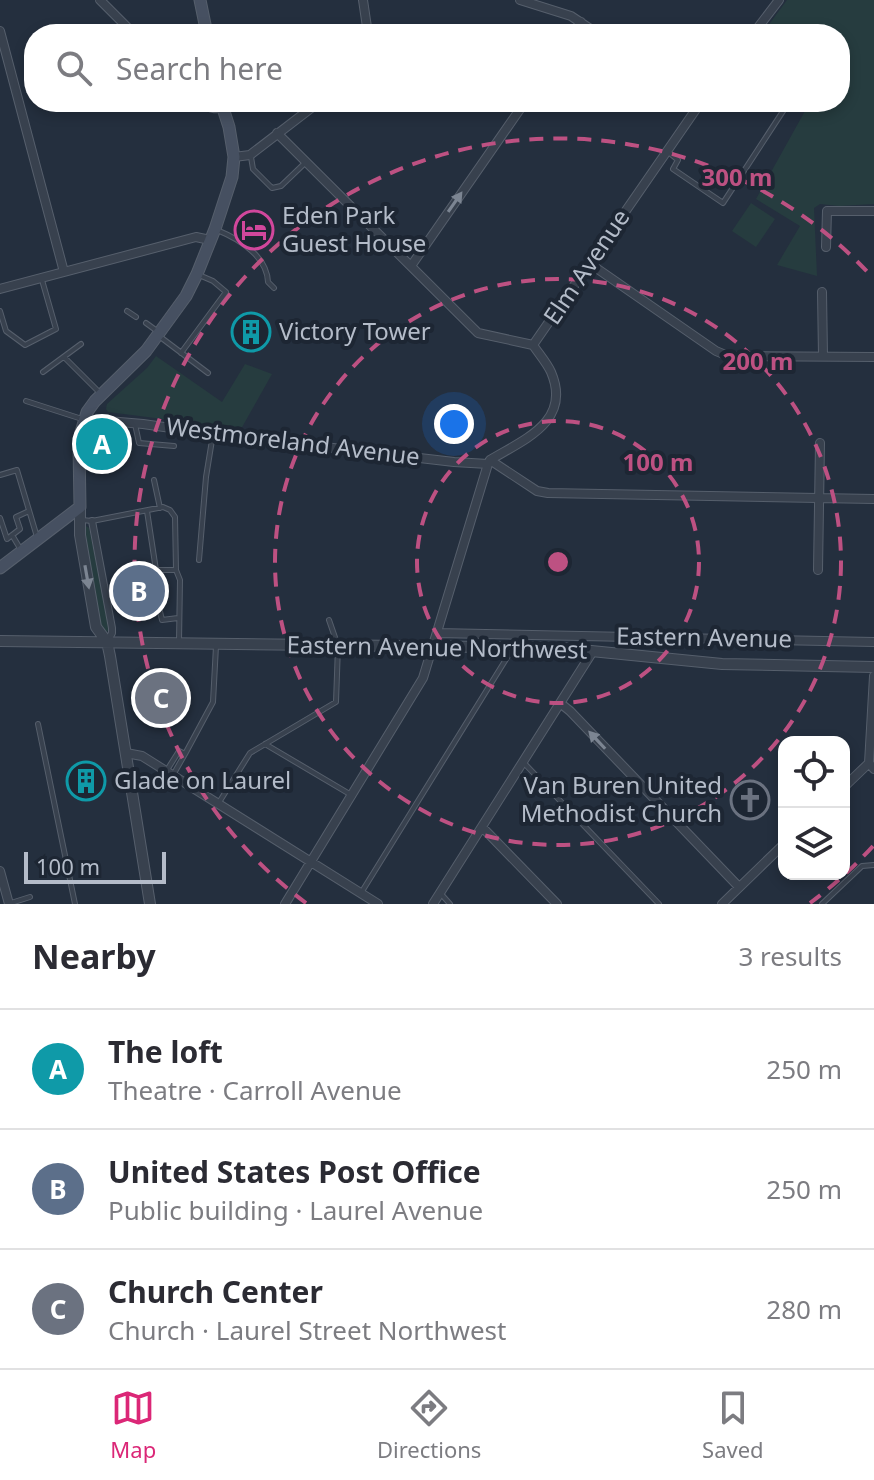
<!DOCTYPE html>
<meta charset="utf-8">
<style>
:root{--surface:#fff;--page:#f2f2f3;--text:#2b2b33;--muted:#7c7c81;--line:#e1e1e2;--accent:#db2777}
body{margin:0;font-family:"Noto Sans",sans-serif;background:var(--page);color:var(--text)}
.controls{position:absolute;right:24px;bottom:24px;display:grid;overflow:hidden;border-radius:16px;box-shadow:0 4px 12px #0003}
.controls button{width:72px;height:72px;display:grid;place-items:center;padding:0;border:0;border-bottom:2px solid var(--line);background:var(--surface);color:var(--text);font:40px sans-serif}
.scale{position:absolute;left:24px;bottom:20px;width:142px;box-sizing:border-box;padding-left:8px;border:4px solid #b4bcc9;border-top:0;font-size:22px;line-height:28px;white-space:nowrap;color:#b4bcc9;-webkit-text-stroke:6px #1d2633;paint-order:stroke}
.you{position:absolute;left:454px;top:424px;width:28px;height:28px;margin:-20px;border:6px solid #fff;border-radius:50%;background:#1a73e8;box-shadow:0 0 0 12px #1a73e833}
.badge{display:grid;place-items:center;width:52px;height:52px;border-radius:50%;background:var(--accent);color:#fff;font-size:26px;font-weight:700}
.pin{position:absolute;translate:-50% -50%;border:4px solid #fff;box-shadow:0 2px 8px #0006}
.list{margin:0;padding:0;list-style:none}
h2{display:flex;justify-content:space-between;align-items:center;height:104px;margin:0;padding:0 32px;font-size:34px}
h2 small{font-size:26px;font-weight:400;color:var(--muted)}
.list li{display:grid;grid-template-columns:52px 1fr auto;gap:24px;align-items:center;box-sizing:border-box;height:120px;padding:0 32px;border-top:2px solid var(--line)}
.list b{display:block;font-size:30px;white-space:nowrap}
.list p{margin:0;font-size:26px;white-space:nowrap;color:var(--muted)}
.list em{font-size:26px;font-style:normal;color:var(--muted)}
.icon{flex:none;width:44px;height:44px;fill:none;stroke:currentColor;stroke-width:2;stroke-linecap:round;stroke-linejoin:round}
.map{position:relative;flex:none;width:874px;height:904px;overflow:hidden}
.search{position:absolute;background:var(--surface);box-shadow:0 4px 12px #0003;left:24px;right:24px;top:24px;height:88px;display:flex;align-items:center;gap:20px;box-sizing:border-box;padding:0 28px;border-radius:32px;color:var(--muted);font-size:30px}
.sheet{height:464px;background:var(--surface)}
nav{display:flex;justify-content:space-around;align-items:center;box-sizing:border-box;height:112px;border-top:2px solid var(--line);background:var(--surface);font-size:22px;color:var(--muted)}
nav a{display:grid;justify-items:center;gap:4px}
nav .on{color:var(--accent)}
.map>svg:first-child{display:block}
.green{fill:#263c3f}
.lines{fill:none;stroke-linecap:round;stroke-linejoin:round}
.service-casing{stroke:#565f6c;stroke-width:6}
.pedestrian-casing{stroke:#565f6c;stroke-width:8}
.minor-casing{stroke:#565f6c;stroke-width:10}
.tertiary-casing{stroke:#565f6c;stroke-width:12}
.secondary-casing{stroke:#565f6c;stroke-width:13}
.service{stroke:#38414e;stroke-width:4}
.pedestrian{stroke:#38414e;stroke-width:6}
.minor{stroke:#38414e;stroke-width:8}
.tertiary{stroke:#38414e;stroke-width:10}
.secondary{stroke:#465061;stroke-width:11}
.oneway{fill:#7c8592}
.ring{fill:none;stroke:#bd5182;stroke-width:4;stroke-dasharray:14 10}
.labels{text-anchor:middle;stroke-width:8;stroke-linejoin:round;paint-order:stroke}
.poi-label{font-size:24px;fill:#b4bcc9;stroke:#1d2633;text-anchor:start}
.street-label{font-size:24px;fill:#b4bcc9;stroke:#1d2633}
.centre{fill:#bd5182;stroke:#1d2633;stroke-width:4}
.ring-label{font-size:24px;text-anchor:middle;font-weight:bold;fill:#bd5182;stroke:#1d2633;stroke-width:8;stroke-linejoin:round;paint-order:stroke}
</style>
<div class="map">
<svg width="874" height="904" viewBox="0 0 874 904">
<rect width="100%" height="100%" fill="#242f3e"/>
<path class="green" d="M787,0H874V204L839,206L820,204L814,208L817,276L777,265L800,226L756,199L810,102H840V34H762Z
M751,203L775,219L756,247L732,231Z
M156,356L222,402L245,364L272,374L241,429L108,412L106,409L107,404L147,368Z
M86,526L89,528L110,629L105,633L102,631L84,528Z"/>
<g class="lines">
<defs>
<path id="service" d="M667,151L678,160L673,169L723,203L789,102
M251,157L253,169L272,188L281,186L306,162
M217,230C239,239 267,256 268,282L274,288
M0,311L6,331L25,345L56,329L42,280
M127,311L136,317
M146,323L157,331
M159,336L208,373
M181,353L226,292L213,281L199,275
M64,357L100,393
M43,372L81,344
M26,401L82,419
M135,424L139,443L174,446
M0,475L17,470L37,537
M154,480L160,508
M147,511L156,570H176
M0,518L7,539L20,529L16,517L29,511
M82,520L92,521L163,507L170,510L175,517L176,570L180,580L179,641
M12,535L21,550
M199,560L206,477L213,434
M132,614L159,607L162,620L178,618
M38,724L75,904
M265,744L353,796
M523,762L659,904
M167,770L179,751L185,754L213,702L216,646
M173,775L185,754
M218,804L250,753L336,702L338,646L329,620
M361,893L508,656L516,649
M442,895L450,904
M11,903L30,897
M822,904L862,866L874,865"/>
<path id="pedestrian" d="M92,521L112,628V633L107,642"/>
<path id="minor" d="M100,0L134,34
M363,0L368,34
M520,0L571,16L598,34
M0,31L64,272
M572,34L581,22
M753,34L779,0
M202,102C208,108 214,109 223,108
M277,133L478,333L533,345
M234,157L250,155L319,102
M826,247L827,211H874
M589,263L716,351L728,356L874,357
M411,266L525,102
M0,289L196,237L210,240
M822,292L823,356
M533,345L701,102
M84,419L143,424L213,434L454,462L488,464L490,460C525,439 572,421 551,372C547,363 539,354 533,345
M490,460L537,491L548,493L874,499
M818,570L820,443
M437,633L874,642
M874,676L869,763L874,769
M560,703L570,711L739,887
M126,753L142,756L378,904
M844,787L869,763
M482,827L557,904
M0,871L9,904
M285,904L423,678L488,464
M433,904L593,651
M722,904L784,844"/>
<path id="tertiary" d="M80,507V535L96,627L107,642L110,656L150,904
M0,641L561,648L722,664L874,667"/>
<path id="secondary" d="M200,0L207,34
M0,568L80,507L79,446L81,432L87,412L95,401L146,351L186,296L197,274L215,229L232,177L234,157L229,127L221,102"/>
</defs>
<use href="#service" class="service-casing"/>
<use href="#pedestrian" class="pedestrian-casing"/>
<use href="#minor" class="minor-casing"/>
<use href="#tertiary" class="tertiary-casing"/>
<use href="#secondary" class="secondary-casing"/>
<use href="#service" class="service"/>
<use href="#pedestrian" class="pedestrian"/>
<use href="#minor" class="minor"/>
<use href="#tertiary" class="tertiary"/>
<use href="#secondary" class="secondary"/>
</g>
<defs><path id="oneway-solid" d="M-6-.8H1V-3.2L6.5 0L1 3.2V.8H-6Z" transform="scale(2)"/></defs>
<g class="oneway">
<use href="#oneway-solid" transform="translate(455 202) rotate(-55)"/>
<use href="#oneway-solid" transform="translate(87 577) rotate(80)"/>
<use href="#oneway-solid" transform="translate(597 740) rotate(-133)"/>
</g>
<g class="ring">
<circle cx="558" cy="562" r="141"/>
<circle cx="558" cy="562" r="283"/>
<path d="M873 846A424 424 0 0 1 810 903M306 903A424 424 0 1 1 873 278"/>
</g>
<defs>
<symbol id="hotel-ring" viewBox="-11 -11 22 22"><circle r="9.5" fill="#1d2633" stroke="#d1479c" stroke-width="1.5"/><path d="M-6-4.5h1.5V1H6V5H4.5V3h-9V5H-6ZM-4 0a1.8 1.8 0 1 1 3.6 0ZM.5 0V-2.5h3Q6-2.5 6 0Z" fill="#d1479c"/></symbol>
<symbol id="building-ring" viewBox="-11 -11 22 22"><circle r="9.5" fill="#1d2633" stroke="#0f9aa8" stroke-width="1.5"/><path d="M-4-6H4V6H1V3H-1V6H-4ZM-2.5-4.3h1.7v1.8h-1.7ZM.8-4.3h1.7v1.8H.8ZM-2.5-1h1.7V.8h-1.7ZM.8-1h1.7V.8H.8Z" fill="#0f9aa8"/></symbol>
<symbol id="church-ring" viewBox="-11 -11 22 22"><circle r="9.5" fill="#1d2633" stroke="#6b7280" stroke-width="1.5"/><path d="M-1.2-6h2.4v3.5h3.3v2.4h-3.3V6h-2.4V-.1h-3.3v-2.4h3.3Z" fill="#6b7280"/></symbol>
</defs>
<g fill-rule="evenodd">
<use href="#hotel-ring" x="232" y="208" width="44" height="44"/>
<use href="#building-ring" x="229" y="310" width="44" height="44"/>
<use href="#building-ring" x="64" y="759" width="44" height="44"/>
<use href="#church-ring" x="728" y="778" width="44" height="44"/>
</g>
<g class="labels">
<g class="poi-label">
<text x="282" y="224">Eden Park<tspan x="282" dy="28">Guest House</tspan></text>
<text x="279" y="340">Victory Tower</text>
<text x="114" y="789">Glade on Laurel</text>
<text x="722" y="794" text-anchor="end">Van Buren United<tspan x="722" dy="28">Methodist Church</tspan></text>
</g>
<g class="street-label">
<text transform="translate(587 267) rotate(-56)" y="8">Elm Avenue</text>
<text transform="translate(293 442) rotate(7)" y="8">Westmoreland Avenue</text>
<text transform="translate(704 638) rotate(1)" y="8">Eastern Avenue</text>
<text transform="translate(437 648) rotate(1)" y="8">Eastern Avenue Northwest</text>
</g>
</g>
<circle cx="558" cy="562" r="12" class="centre"/>
<g class="ring-label">
<text x="737" y="186">300 m</text>
<text x="758" y="370">200 m</text>
<text x="658" y="471">100 m</text>
</g>
</svg>
<div class="controls">
<button><svg class="icon" aria-label="locate" viewBox="0 0 24 24"><circle cx="12" cy="12" r="6"/><path d="M12 2v4M12 18v4M2 12h4M18 12h4"/></svg></button>
<button><svg class="icon" aria-label="layers" viewBox="0 0 24 24"><path d="M12 4l9 5-9 5-9-5zM3 14l9 5 9-5"/></svg></button>
</div>
<div class="scale">100 m</div>
<div class="you"></div>
<div class="pin badge" style="left:102px;top:444px;background:#0f9aa8">A</div>
<div class="pin badge" style="left:139px;top:591px;background:#5c6f8a">B</div>
<div class="pin badge" style="left:161px;top:698px;background:#6b7280">C</div>
<div class="search"><svg class="icon" aria-label="search" viewBox="0 0 24 24"><circle cx="10" cy="10" r="6"/><path d="M15 15l6 6"/></svg>Search here</div>
</div>
<section class="sheet">
<h2>Nearby<small>3 results</small></h2>
<ul class="list">
<li><span class="badge" style="background:#0f9aa8">A</span><div><b>The loft</b><p>Theatre · Carroll Avenue</p></div><em>250 m</em></li>
<li><span class="badge" style="background:#5c6f8a">B</span><div><b>United States Post Office</b><p>Public building · Laurel Avenue</p></div><em>250 m</em></li>
<li><span class="badge" style="background:#6b7280">C</span><div><b>Church Center</b><p>Church · Laurel Street Northwest</p></div><em>280 m</em></li>
</ul>
</section>
<nav>
<a class="on"><svg class="icon" aria-label="map" viewBox="0 0 24 24"><path d="M3 6l6-2 6 2 6-2v14l-6 2-6-2-6 2zM9 4v14M15 6v14"/></svg>Map</a>
<a><svg class="icon" aria-label="directions" viewBox="0 0 24 24"><path d="M12 3l9 9-9 9-9-9zM9 14v-3h6M13 9l2 2-2 2"/></svg>Directions</a>
<a><svg class="icon" aria-label="saved" viewBox="0 0 24 24"><path d="M7 4h10v16l-5-4-5 4z"/></svg>Saved</a>
</nav>
